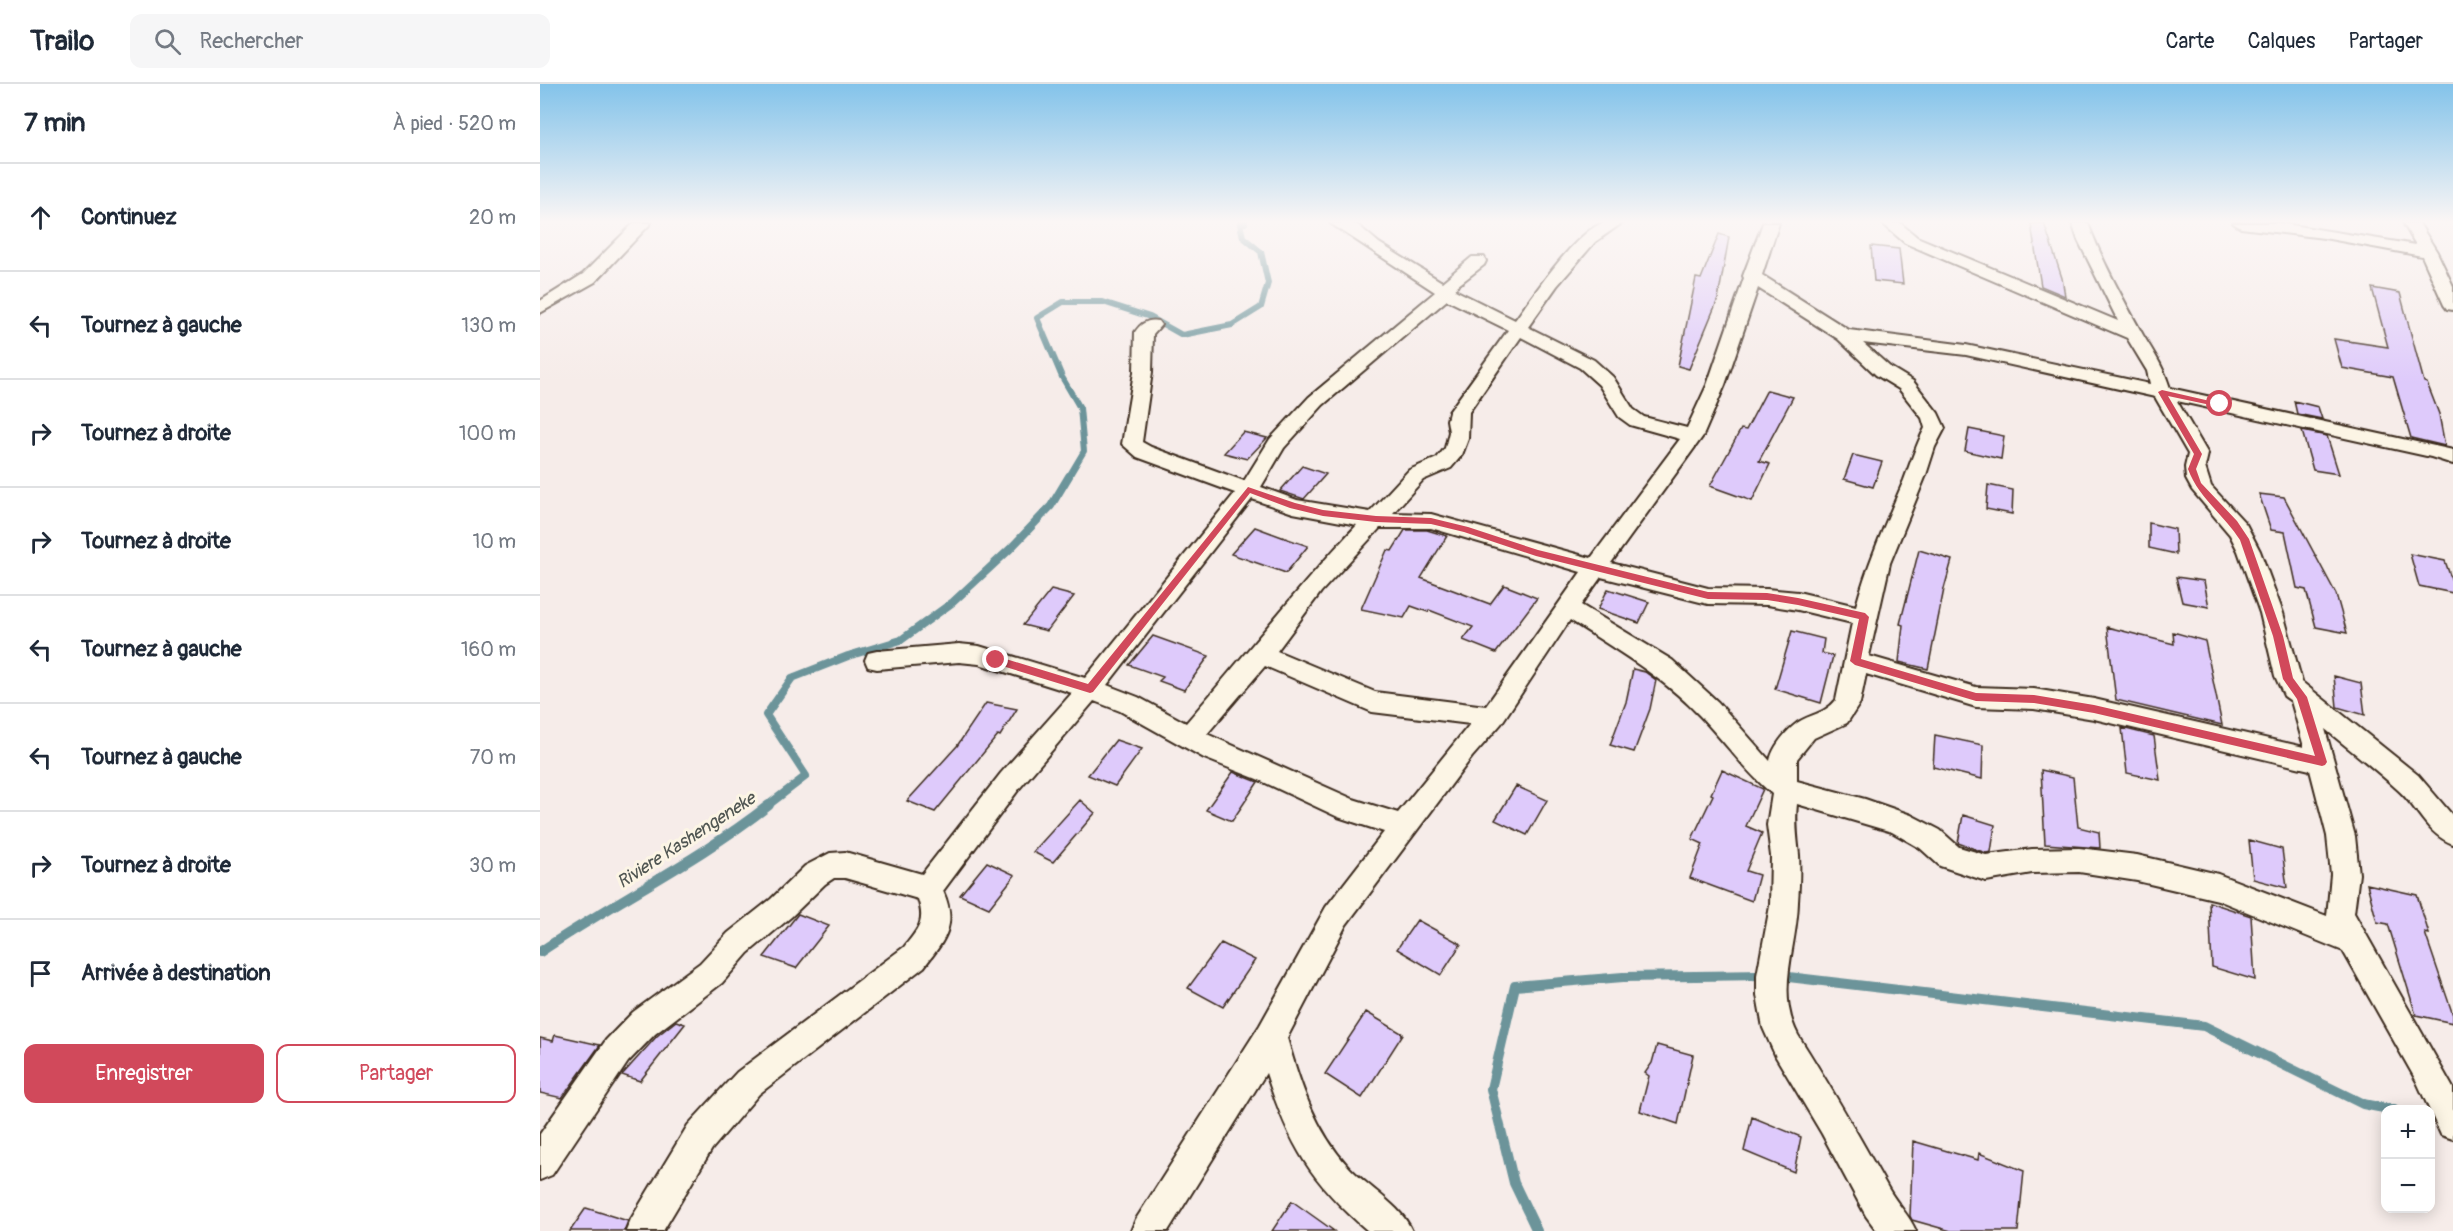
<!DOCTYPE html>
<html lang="fr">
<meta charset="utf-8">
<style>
:root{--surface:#fff;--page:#f6f6f7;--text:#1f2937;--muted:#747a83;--line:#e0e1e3;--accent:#d1495b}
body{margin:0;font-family:Pangolin,sans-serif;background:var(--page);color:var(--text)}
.controls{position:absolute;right:18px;bottom:18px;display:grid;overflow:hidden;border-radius:12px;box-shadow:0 3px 15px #0003}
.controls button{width:54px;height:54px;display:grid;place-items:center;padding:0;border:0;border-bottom:2px solid var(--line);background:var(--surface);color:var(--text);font:30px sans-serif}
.stop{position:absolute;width:18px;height:18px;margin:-14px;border:4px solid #d1495b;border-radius:50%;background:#fff}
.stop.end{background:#d1495b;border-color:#fff;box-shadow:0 2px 6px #0008}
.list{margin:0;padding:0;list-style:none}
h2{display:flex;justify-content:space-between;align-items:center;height:78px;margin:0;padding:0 24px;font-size:26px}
h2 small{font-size:20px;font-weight:400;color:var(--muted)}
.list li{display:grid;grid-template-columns:39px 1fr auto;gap:18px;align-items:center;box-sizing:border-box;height:108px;padding:0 24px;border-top:2px solid var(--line)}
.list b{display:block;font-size:22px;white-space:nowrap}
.list em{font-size:20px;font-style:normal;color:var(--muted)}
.actions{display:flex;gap:12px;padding:18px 24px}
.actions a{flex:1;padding:14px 0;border:2px solid var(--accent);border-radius:12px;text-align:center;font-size:21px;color:var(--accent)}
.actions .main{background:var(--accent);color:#fff}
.icon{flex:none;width:33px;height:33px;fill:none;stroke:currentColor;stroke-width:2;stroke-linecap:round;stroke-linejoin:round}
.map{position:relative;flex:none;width:1913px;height:1147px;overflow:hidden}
header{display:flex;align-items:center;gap:36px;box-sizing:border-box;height:84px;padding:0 30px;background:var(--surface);border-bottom:2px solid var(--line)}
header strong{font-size:28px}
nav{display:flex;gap:33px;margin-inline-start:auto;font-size:21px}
.search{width:420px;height:54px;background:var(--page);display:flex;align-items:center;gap:15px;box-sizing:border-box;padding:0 21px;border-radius:12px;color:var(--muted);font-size:22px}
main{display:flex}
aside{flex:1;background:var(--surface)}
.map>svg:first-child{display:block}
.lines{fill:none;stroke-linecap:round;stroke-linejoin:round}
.stream-far2{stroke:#6c949a;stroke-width:6}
.stream-far1{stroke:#6c949a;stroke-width:8}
.stream{stroke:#6c949a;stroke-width:10}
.building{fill:#decafb;stroke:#3b2a1e;stroke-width:1.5}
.street-casing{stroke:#3b2a1e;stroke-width:4}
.street{fill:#fcf5e5;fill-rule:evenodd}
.route{fill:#d1495b}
.labels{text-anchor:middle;stroke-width:6;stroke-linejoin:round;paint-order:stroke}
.water-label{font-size:18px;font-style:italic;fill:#505652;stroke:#fcf5e5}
</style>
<header>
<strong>Trailo</strong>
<div class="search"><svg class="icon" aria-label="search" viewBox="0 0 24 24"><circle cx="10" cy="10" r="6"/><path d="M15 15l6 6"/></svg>Rechercher</div>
<nav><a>Carte</a><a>Calques</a><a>Partager</a></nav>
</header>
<main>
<aside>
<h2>7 min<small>À pied · 520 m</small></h2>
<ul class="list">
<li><svg class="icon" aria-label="ahead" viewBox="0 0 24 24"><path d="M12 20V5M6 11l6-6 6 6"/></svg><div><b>Continuez</b></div><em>20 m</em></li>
<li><svg class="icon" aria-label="left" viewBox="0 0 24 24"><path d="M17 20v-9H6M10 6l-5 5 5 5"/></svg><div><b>Tournez à gauche</b></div><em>130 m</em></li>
<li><svg class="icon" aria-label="right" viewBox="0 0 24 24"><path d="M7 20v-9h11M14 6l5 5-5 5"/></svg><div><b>Tournez à droite</b></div><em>100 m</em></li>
<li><svg class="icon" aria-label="right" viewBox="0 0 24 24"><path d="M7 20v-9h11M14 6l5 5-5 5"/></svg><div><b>Tournez à droite</b></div><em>10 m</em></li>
<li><svg class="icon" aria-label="left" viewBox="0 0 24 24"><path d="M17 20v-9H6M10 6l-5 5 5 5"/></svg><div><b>Tournez à gauche</b></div><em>160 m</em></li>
<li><svg class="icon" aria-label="left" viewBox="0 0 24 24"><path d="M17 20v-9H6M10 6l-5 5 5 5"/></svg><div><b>Tournez à gauche</b></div><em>70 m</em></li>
<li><svg class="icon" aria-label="right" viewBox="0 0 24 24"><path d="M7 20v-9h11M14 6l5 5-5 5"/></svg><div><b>Tournez à droite</b></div><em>30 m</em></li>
<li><svg class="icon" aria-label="arrive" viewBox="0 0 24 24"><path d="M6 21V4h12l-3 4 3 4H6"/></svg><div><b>Arrivée à destination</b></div></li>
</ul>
<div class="actions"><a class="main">Enregistrer</a><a>Partager</a></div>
</aside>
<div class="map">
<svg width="1913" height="1147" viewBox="0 0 1913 1147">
<rect width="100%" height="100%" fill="#f6ece9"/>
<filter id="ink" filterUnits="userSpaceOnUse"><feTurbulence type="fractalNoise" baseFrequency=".0167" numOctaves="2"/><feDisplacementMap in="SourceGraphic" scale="12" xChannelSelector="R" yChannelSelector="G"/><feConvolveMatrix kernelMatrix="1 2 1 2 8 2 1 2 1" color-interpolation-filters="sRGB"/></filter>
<g filter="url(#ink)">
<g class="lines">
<path class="stream-far2" d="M528,394L544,367L540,324L522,293L497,234L523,218H563L610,233L642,251L692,241L721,223L728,199L721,168L703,153L700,140L705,139"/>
<path class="stream-far1" d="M227,722L266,692L226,631L252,594L308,572L361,556L413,518L470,465L511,422L529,392"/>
<path class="stream" d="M0,868C75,817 158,777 229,721
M1240,892L1664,942L1823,1020L1854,1026
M1890,1032L1913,1036
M997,1147L974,1099L951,1005L975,902L1083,893L1227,891"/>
</g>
<path class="building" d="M1504,139L1522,194L1525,212L1501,202L1491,140Z
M1179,150L1189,153L1178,215L1149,285L1138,282L1156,194L1161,195Z
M1331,162L1359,165L1363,200L1334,197Z
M1832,204L1860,209L1884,298L1887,299L1899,330L1905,362L1871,354L1853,293L1802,284L1794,255L1848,263Z
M1227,306L1253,313L1219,377L1230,380L1212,417L1170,402L1201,345L1206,346Z
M1754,317L1778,323L1782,335L1757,330Z
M1429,345L1464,352L1461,375L1425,367Z
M1762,347L1787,352L1799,390L1773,386Z
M703,348L727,354L707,375L684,369Z
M1313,371L1342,378L1333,403L1304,395Z
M762,382L786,390L764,415L740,407Z
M1448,401L1473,406L1472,430L1446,425Z
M1719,410L1744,413L1796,510L1807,549L1776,543L1766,506L1757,504L1745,448L1731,446Z
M1609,439L1635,445L1636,470L1609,464Z
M715,443L742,453L768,462L746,489L691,470Z
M865,446H887L907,452L881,494L950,520L964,501L997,514L956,569L923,556L933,543L889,526L888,528L871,522L864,534L821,525L847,466L852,467Z
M1379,466L1412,476L1404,505L1388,585L1359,578L1363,541L1360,540Z
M1870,470L1905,477L1913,500V509L1879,502Z
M1636,493L1664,497L1669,523L1642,518Z
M1068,505L1109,518L1099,539L1058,525Z
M511,506L534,512L507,547L483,541Z
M1567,543L1634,560L1633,548L1665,557L1682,641L1576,616Z
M1252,547L1284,555L1282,569L1293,572L1281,619L1235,605Z
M613,552L669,572L644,606L619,597L623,593L589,581Z
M1093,585L1105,588L1116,596L1110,625L1094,668L1070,661L1086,618Z
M1794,592L1821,599L1825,631L1797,623Z
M446,619L477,625L460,652L458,651L395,728L367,717L417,662Z
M1582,644L1614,652L1620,696L1587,689Z
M1395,651L1443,661L1442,695L1393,683Z
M576,656L602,665L575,702L548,691Z
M1182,686L1223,705L1206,742L1222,749L1206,787L1219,791L1212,817L1150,794L1163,760L1152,755L1173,711L1171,710Z
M1501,686L1533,693L1538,743L1559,748L1560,764L1505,760Z
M693,688L718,698L692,737L666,726Z
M976,702L1007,716L987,751L955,736Z
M540,716L555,729L513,778L493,768Z
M1423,731L1455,741L1451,768L1446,769L1418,759Z
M1709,756L1742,765L1747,804L1713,795Z
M447,778L475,791L449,824L420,811Z
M1827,800L1877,811L1889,850L1885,849L1913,931V939L1876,931L1848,840L1837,838Z
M1669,818L1711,832L1715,896L1672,883Z
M258,830L289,842L256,884L224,873Z
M877,836L921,860L901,891L857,865Z
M681,859L715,876L683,923L648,904Z
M826,928L863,950L822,1014L785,990Z
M136,937L145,940L100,997L82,991L117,952Z
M15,951L60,961L22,1014L0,1009V954L13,957Z
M1117,961L1153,971L1138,1040L1100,1027L1109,992L1105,989L1112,979Z
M1212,1033L1261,1053L1254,1088L1204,1067Z
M1373,1057L1438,1076L1439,1069L1484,1087L1478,1147H1411L1372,1136L1370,1132Z
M752,1117L794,1147H732Z
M46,1124L88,1137L84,1147H30Z"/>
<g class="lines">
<defs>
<path id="street" d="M94,139H111L55,198L0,229V217L43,190Z
M790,139H812L819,142L839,159L902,198L932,173H944L946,177L944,181L917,202L915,206L975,236C993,212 1035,148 1063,139C1068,137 1076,139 1082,139L1055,158L1017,202L988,243L1054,276L1073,293L1093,325L1104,333L1147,344L1167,301L1204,194L1203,192L1223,139H1239L1222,191L1309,246L1426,261L1610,300L1607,287L1587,254L1365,159L1342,139H1360L1377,153L1578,237L1538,156L1532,139H1548C1562,177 1583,215 1603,251C1614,269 1624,284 1630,304L1913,366V380L1891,373L1637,317L1668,370L1665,383L1671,402L1706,440L1720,467L1743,529L1762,598L1878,691L1913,732V760C1886,750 1878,723 1857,705C1834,684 1809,665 1785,645L1815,752L1819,790L1814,829L1913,1004V1055L1901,1051L1877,998L1803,867L1678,816L1597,797L1539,788L1492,789L1446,797L1400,782L1380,764L1352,748L1257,720C1255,739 1257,753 1259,771C1260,787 1259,803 1258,818C1257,864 1235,907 1258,951C1290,1001 1319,1052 1348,1104C1357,1120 1369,1131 1376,1147H1337L1326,1132L1282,1050L1236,973L1223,944L1217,911V891L1230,822L1231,772L1227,741L1232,710C1205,687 1185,658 1160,632C1122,592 1076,566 1030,536L961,640L932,673L806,841L747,954C760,1000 775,1046 808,1082C827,1103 862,1122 872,1147H828C771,1098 749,1061 726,989L628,1147H591L596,1135L720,941L786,823L844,748L798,733L717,695L664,674L580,627L554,617L479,705L403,807C418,841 405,856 384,883L219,1010L172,1065L123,1147H86L91,1135L148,1041L197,988L364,863C378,845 386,839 378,815L305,794H294L285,800L251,833L208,869L182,899L115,950L88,978L12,1091L0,1096V1050L66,956L93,928L160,879L188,849L231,815L265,782L290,769L305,768L382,790L461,689L532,609L439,580L419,578L337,585L328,583L325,576L328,569L337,567L419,560L439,562L545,594L695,409L597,373L582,360L594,288L595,248C601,239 608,235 618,237L621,241L613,250L612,288L602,358L611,363L704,397L730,355L769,313L895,208ZM1218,204L1298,255L1336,291L1359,305L1382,334L1385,344C1376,361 1371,378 1364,396C1346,438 1328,478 1316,522L1258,508L1227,505L1168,504L1071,479L1163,352L1185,301ZM907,216L968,246L909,328L907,336L909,348L905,364L897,374L869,386L830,428L757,416L721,403L744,364L783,321ZM981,253L1040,284L1059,301L1079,333L1090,341L1140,355L1051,474L891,430L853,429L883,396L911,384L922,371L928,355L929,328ZM1323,259L1426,271L1615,313L1648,370L1645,383L1646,395L1652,406L1690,451L1698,467L1720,529L1735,592L1744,612L1751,617L1764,663L1554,615L1494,605L1436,603L1329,572L1350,479L1386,391L1395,363L1405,344L1398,329L1373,297L1350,283ZM712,415L753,429L817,441C757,504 704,573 646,639L598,613L567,601ZM840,444H891L1041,488L946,622L835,608L737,567L781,508ZM1061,493L1168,520L1227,521L1258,526L1312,539L1296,616C1285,630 1270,630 1257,639C1246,647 1232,664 1230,677L1178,618L1132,576L1041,521ZM725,582L832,628L930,640L858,729L813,715L667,650ZM1326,590L1436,623L1494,625L1554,635L1770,686L1787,752L1791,790L1787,832L1678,790L1597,771L1539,764L1492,765L1446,771L1419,763L1400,746L1371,731L1325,715L1257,697V675L1274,654L1307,639L1320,619Z
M1693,139H1739L1876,161L1863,139H1879L1897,168L1913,202V226L1907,225L1904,221L1882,172L1784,154L1701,144Z"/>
</defs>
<use href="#street" class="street-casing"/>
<use href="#street" class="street"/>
</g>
</g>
<linearGradient id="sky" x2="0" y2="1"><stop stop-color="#83c3ea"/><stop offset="0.46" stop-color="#fbf6f5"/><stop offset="1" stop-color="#fbf6f5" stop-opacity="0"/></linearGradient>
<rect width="1913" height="299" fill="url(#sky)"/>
<path class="route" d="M1622,306L1683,320L1680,323L1628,312L1662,370L1656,385L1661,399L1697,437L1709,455L1743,552L1753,594L1767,613L1787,678L1785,681L1782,682L1554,629L1494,619L1436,617L1315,581L1310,577L1319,535L1258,521L1227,516L1168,515L996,472L924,448L891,440L836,438L783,432L750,424L710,409L553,608L550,609L456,580L451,576L456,572L548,600L708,403L755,419L783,426L836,432L891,434L928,443L998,466L1168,508L1227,509L1258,514L1325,529L1329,533L1321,575L1436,609L1494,611L1554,621L1775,672L1757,615L1743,595L1733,552L1700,456C1684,431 1658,413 1648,385L1654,370L1618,308Z"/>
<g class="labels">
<g class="water-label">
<text transform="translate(146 756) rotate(-33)" y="6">Riviere Kashengeneke</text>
</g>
</g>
</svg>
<div class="controls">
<button>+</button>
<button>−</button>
</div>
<div class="stop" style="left:1680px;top:320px"></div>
<div class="stop end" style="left:456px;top:576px"></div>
</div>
</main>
